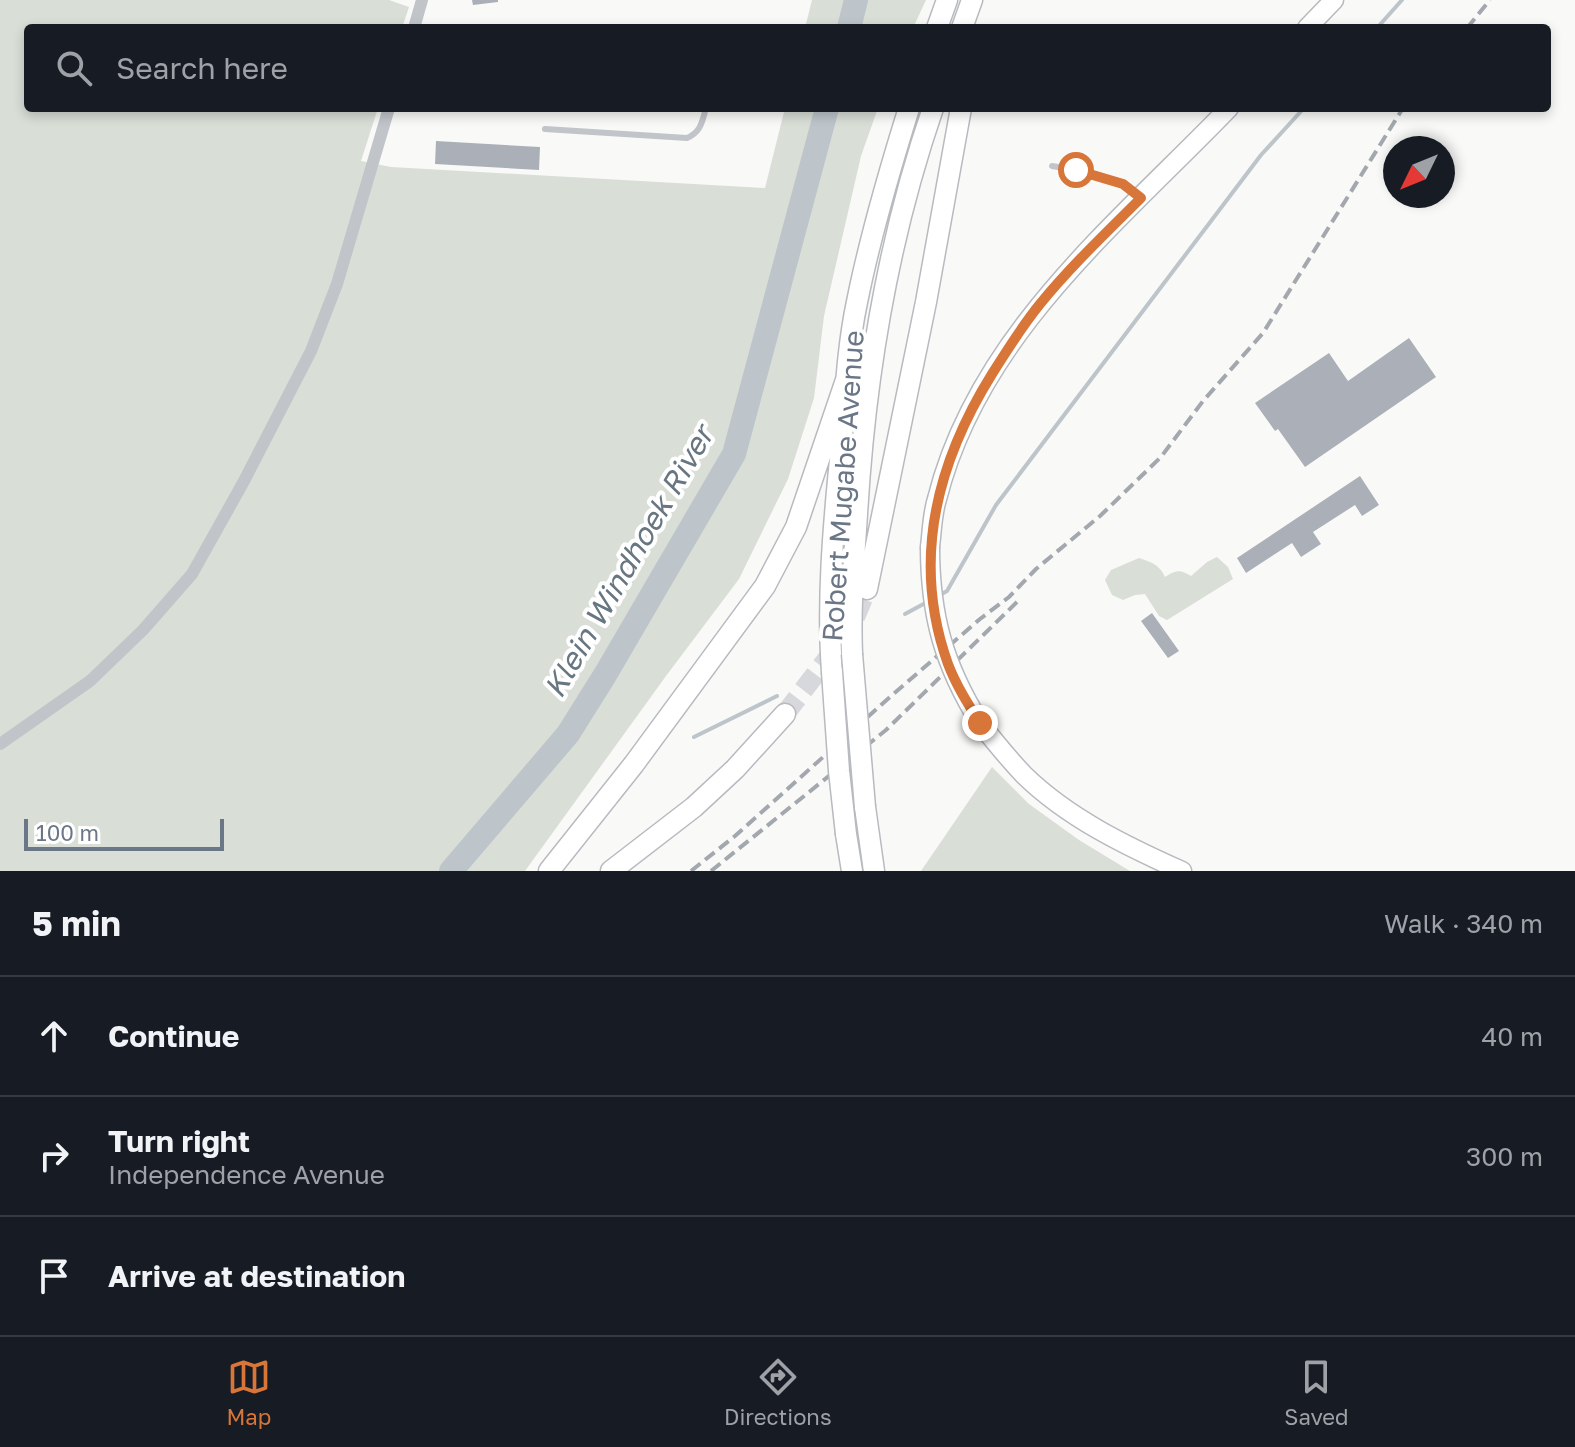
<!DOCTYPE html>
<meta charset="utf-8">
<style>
:root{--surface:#171b24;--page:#20242c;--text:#f1f3f6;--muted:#9ea1a6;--line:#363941;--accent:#d87639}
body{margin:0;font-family:"Golos Text",sans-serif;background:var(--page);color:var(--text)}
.compass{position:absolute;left:1383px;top:136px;width:72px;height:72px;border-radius:50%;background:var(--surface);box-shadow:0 4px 12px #0003;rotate:227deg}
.scale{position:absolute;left:24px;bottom:20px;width:200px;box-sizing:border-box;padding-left:8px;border:4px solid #6b7686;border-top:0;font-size:22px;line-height:28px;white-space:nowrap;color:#6b7686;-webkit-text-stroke:6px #fff;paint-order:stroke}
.stop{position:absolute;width:24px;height:24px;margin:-18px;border:6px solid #d87639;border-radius:50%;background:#fff}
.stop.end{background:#d87639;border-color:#fff;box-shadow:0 2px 8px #0008}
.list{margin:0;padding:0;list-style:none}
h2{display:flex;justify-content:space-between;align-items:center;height:104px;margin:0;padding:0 32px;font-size:34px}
h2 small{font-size:26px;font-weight:400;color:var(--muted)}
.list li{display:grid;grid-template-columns:52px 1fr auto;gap:24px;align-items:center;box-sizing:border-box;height:120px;padding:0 32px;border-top:2px solid var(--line)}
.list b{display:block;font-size:30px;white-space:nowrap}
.list p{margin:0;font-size:26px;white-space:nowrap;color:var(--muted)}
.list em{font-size:26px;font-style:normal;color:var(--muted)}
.icon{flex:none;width:44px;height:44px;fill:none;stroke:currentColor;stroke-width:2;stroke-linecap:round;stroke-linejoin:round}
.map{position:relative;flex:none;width:1575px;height:871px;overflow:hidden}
.search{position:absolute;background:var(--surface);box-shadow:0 4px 12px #0003;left:24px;right:24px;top:24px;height:88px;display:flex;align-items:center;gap:20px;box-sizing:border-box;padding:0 28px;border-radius:8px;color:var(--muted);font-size:30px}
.sheet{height:464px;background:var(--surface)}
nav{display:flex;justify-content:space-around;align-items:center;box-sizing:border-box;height:112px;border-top:2px solid var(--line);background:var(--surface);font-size:22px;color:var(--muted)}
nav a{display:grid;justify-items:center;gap:4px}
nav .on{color:var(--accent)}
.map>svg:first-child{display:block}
.green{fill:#d9ded7}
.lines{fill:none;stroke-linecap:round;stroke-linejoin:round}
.stream{stroke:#bdc5cb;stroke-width:4}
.river{stroke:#bdc5cb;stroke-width:24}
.building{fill:#abb0b8}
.primary-tunnel{stroke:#d6d8dc;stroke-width:20;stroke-dasharray:20 10;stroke-linecap:butt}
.secondary-casing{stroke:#b6babf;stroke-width:21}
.primary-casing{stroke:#b7babf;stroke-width:23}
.service{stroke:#c1c4c9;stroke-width:6}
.minor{stroke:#c1c4c9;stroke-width:12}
.secondary{stroke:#fff;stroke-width:18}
.primary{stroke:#fff;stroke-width:20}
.rail{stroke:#a3a8af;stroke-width:4;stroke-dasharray:12 6;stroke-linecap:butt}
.secondary-bridge-casing{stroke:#b6babf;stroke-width:21;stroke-linecap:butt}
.primary-bridge-casing{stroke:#b7babf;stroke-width:23;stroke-linecap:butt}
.secondary-bridge{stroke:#fff;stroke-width:18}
.primary-bridge{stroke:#fff;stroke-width:20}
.route{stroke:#d87639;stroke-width:10}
.labels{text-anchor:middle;stroke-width:8;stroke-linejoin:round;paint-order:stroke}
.street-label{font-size:28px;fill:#6b7686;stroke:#fff}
.water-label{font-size:30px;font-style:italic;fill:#677681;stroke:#fff}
</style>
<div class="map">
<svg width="1575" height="871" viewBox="0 0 1575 871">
<rect width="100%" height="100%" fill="#f9f9f8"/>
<path class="green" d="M0,0H389L409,7L402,28H28V108H378L361,161L391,167L765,188L785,108H878L861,156L824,316L814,398L788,479L739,579L666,676L525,871H0Z
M812,0H926L913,28H805Z
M1217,557L1228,567L1233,579L1167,620L1159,616L1145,594L1135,595L1123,600L1112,595L1105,580L1111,570L1139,558C1151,562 1160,565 1165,577C1176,570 1180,569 1191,576L1207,562Z
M992,767L1029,804L1079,840L1130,871H921Z"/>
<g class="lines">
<path class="stream" d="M1377,28L1402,0
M940,595L947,591L996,505L1261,155L1304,108
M905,614L929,601
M694,737L777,696"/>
<path class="river" d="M849,28L856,0
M451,871L568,734L605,675L734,454L827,108"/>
</g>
<path class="building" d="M472,0H498V2L473,5Z
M436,141L540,147L539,170L435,164Z
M1409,338L1436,377L1305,467L1278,429L1275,431L1255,403L1329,353L1348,381Z
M1360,476L1379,505L1362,516L1355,505L1313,532L1321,544L1301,557L1292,543L1246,573L1237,558Z
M1152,613L1179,651L1168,658L1141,621Z"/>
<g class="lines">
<path class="primary-tunnel" d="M785,714L850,629L867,589"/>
<defs>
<path id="secondary" d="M1307,28L1334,0
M930,547C932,531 932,515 937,499C978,335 1117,224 1229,108
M980,723C994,741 1008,758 1024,775C1068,818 1126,846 1182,871"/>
<path id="primary" d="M937,28L947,0
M962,28L972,0
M867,589L926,302L961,108
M852,654C850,608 854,561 857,514C865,376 888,239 933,108
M832,672C827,602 833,530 840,460C845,407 846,354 857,302C870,237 889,172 909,108
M865,807L874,871
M846,834L852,871
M549,871L634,764L765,586L796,527L847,377
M611,871L694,807L735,769L785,714"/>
</defs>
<use href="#secondary" class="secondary-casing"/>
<use href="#primary" class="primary-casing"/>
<path class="service" d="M545,129L687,138C701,132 702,122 706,108
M1052,166L1076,170L1123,184L1138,196"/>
<path class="minor" d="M414,28L422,0
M0,744L90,681L143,630L192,574L244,481L311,351L337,284L389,108"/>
<use href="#secondary" class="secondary"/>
<use href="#primary" class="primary"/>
<path class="rail" d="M1467,28L1490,0
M691,871L735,836L890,697L980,619L1009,597L1036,569L1100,516L1161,457L1203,401L1263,333L1403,108
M711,871L886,730L1017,602"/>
<defs>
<path id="secondary-bridge" d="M930,547C930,616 944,665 980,723"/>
<path id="primary-bridge" d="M852,654L865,807
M832,672L839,771L846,834"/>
</defs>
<use href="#secondary-bridge" class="secondary-bridge-casing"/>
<use href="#primary-bridge" class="primary-bridge-casing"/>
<use href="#secondary-bridge" class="secondary-bridge"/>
<use href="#primary-bridge" class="primary-bridge"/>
</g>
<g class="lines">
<path class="route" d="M980,723C968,704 956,685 948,664C911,561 936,464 992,374C1007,350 1022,326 1040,304C1071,266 1107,232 1141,198L1123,184L1076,170"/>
</g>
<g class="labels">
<g class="street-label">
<text transform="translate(843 486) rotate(-86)" y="10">Robert Mugabe Avenue</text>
</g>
<g class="water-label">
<text transform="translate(629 562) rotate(-60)" y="10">Klein Windhoek River</text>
</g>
</g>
</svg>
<svg class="compass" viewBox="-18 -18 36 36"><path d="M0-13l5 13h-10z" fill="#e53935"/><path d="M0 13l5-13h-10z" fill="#9ea1a6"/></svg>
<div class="scale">100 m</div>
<div class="stop" style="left:1076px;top:170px"></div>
<div class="stop end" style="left:980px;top:723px"></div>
<div class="search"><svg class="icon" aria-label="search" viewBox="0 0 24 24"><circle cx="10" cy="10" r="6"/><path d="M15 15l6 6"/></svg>Search here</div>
</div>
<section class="sheet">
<h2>5 min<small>Walk · 340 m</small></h2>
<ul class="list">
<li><svg class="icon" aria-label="ahead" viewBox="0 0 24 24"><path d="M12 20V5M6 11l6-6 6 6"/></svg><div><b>Continue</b></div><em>40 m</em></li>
<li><svg class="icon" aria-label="right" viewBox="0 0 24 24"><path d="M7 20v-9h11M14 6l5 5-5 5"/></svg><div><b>Turn right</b><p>Independence Avenue</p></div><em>300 m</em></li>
<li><svg class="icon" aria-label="arrive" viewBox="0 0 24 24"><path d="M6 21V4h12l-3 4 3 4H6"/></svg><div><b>Arrive at destination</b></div></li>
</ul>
</section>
<nav>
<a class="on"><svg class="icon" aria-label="map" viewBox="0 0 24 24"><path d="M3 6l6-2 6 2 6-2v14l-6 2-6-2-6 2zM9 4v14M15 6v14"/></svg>Map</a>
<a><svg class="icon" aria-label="directions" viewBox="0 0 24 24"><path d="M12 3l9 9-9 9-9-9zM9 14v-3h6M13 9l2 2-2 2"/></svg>Directions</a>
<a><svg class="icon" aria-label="saved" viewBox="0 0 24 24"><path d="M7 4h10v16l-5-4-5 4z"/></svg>Saved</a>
</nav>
